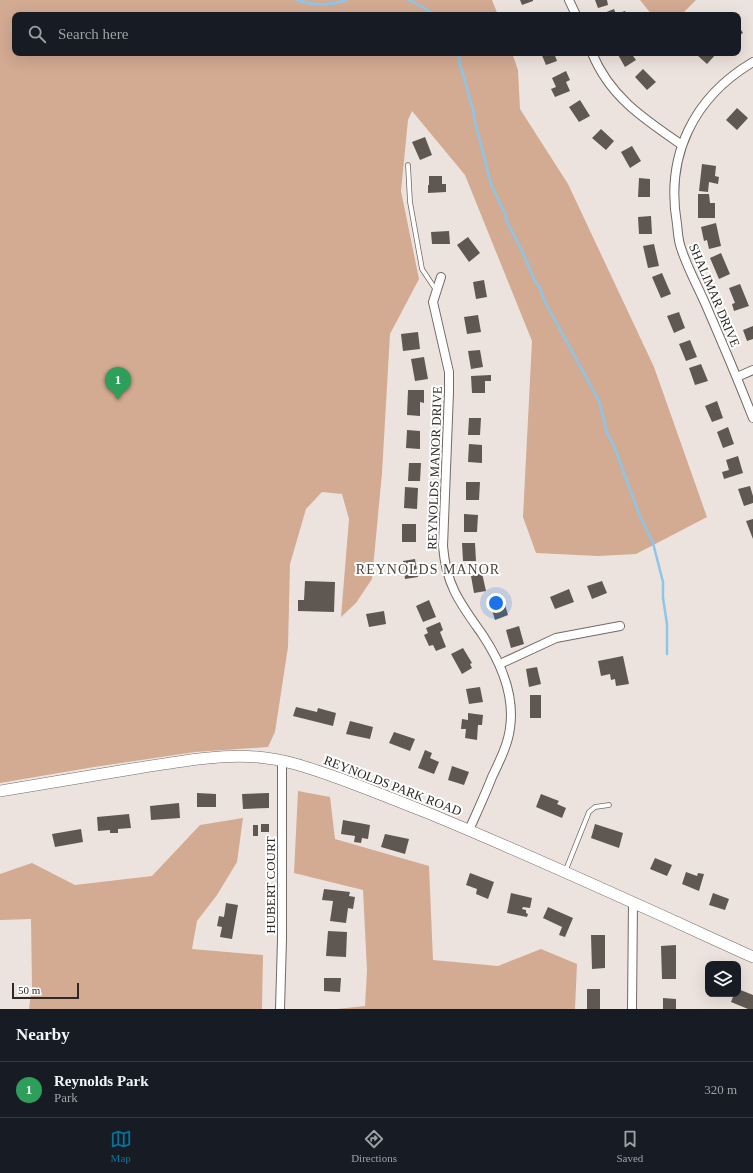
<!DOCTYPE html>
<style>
:root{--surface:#171b24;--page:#242831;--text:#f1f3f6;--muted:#9ea1a6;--line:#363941;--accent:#04739e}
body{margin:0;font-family:"Times New Roman",serif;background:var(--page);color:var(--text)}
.controls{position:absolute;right:12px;bottom:12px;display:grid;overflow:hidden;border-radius:8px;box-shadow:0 4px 16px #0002}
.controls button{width:36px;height:36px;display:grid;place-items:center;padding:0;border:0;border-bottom:1px solid var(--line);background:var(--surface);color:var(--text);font:20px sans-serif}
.scale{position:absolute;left:12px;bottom:10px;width:67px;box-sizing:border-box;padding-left:4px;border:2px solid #2c2927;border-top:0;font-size:11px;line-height:14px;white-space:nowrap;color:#2c2927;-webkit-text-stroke:3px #fff;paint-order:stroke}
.you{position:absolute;left:496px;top:603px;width:14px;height:14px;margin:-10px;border:3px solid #fff;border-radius:50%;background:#1a73e8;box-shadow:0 0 0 6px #1a73e833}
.badge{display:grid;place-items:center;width:26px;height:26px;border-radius:50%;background:var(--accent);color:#fff;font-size:13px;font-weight:700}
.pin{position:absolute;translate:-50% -33px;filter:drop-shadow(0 1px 2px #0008)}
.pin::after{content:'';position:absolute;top:21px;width:14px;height:12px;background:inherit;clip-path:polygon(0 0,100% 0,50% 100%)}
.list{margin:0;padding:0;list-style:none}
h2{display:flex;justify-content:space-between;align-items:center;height:52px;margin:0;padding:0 16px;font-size:17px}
h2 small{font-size:13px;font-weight:400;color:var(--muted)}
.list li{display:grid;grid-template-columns:26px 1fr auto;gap:12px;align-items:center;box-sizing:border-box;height:56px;padding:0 16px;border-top:1px solid var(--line)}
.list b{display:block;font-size:15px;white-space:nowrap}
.list p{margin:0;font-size:13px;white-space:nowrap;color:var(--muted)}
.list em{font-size:13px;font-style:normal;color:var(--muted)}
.icon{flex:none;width:22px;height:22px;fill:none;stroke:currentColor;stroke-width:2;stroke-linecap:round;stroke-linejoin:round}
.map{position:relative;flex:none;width:753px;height:1009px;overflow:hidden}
.search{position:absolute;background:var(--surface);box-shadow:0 4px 16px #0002;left:12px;right:12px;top:12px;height:44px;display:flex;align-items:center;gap:10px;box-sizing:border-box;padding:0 14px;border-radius:8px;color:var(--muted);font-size:15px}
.sheet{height:108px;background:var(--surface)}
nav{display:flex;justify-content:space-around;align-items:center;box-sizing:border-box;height:56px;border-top:1px solid var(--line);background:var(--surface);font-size:11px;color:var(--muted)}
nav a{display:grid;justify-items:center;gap:2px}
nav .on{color:var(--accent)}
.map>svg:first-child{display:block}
.green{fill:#d3aa92}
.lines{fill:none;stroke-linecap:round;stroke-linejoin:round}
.stream{stroke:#8ac7ea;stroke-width:2.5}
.building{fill:#5f5752}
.service-casing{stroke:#726a65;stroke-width:5.5}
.minor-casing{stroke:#726a65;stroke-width:10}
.secondary-casing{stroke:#726a65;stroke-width:12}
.service{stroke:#fff;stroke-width:4}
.minor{stroke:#fff;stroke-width:8}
.secondary{stroke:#fff;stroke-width:11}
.labels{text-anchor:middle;stroke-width:4;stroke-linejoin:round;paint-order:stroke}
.street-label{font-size:13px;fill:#2c2927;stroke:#fff}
.neighbourhood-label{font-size:14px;letter-spacing:1px;fill:#4c4440;stroke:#fff}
</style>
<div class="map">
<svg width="753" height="1009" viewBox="0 0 753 1009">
<rect width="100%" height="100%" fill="#ede3de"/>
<path class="green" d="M0,0H492L498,15H15V53H512L518,70L520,109L568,184L654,367L707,517L636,554L598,556L536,553L523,517L532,341L465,175L412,111L408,120L401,191L419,279L390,334L382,473L372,579L356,603L341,617L349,519L342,494L322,492L306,509L290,564L288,647L275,732L268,747L195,752L94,767L0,783Z
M640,0H696L681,15H652Z
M298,791L330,797L335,839L429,866L433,960L498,966L541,949L577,964L575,1009H337L365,1006L367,970L363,890L294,873Z
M243,818L237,862L217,895L197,921L192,949L263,955L262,1009H29L32,987L31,919L0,920V874L32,863L75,885L152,876L200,825Z"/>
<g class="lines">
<path class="stream" d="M297,0C313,6 329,6 346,0
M409,0L424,8L435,15
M458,53L460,64L473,110L475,122L491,184L506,216V220L521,249L535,281L540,288L544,300L599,401L607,433L614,446L639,514L653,543L663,582V598L667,624V654"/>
</g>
<path class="building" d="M520,0H533V1L522,5Z
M595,0H607L608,5L598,8Z
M614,9L616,14L625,11L627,15H599Z
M738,25L743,33L738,36Z
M541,53H554L557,61L546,65Z
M617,53H631L636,60L625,67Z
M699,53H717L707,64L697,55Z
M643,69L656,82L647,90L635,77Z
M566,71L570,80L566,82L570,91L555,97L551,89L556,87L552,78Z
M580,100L590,116L579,122L569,107Z
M737,108L748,118L737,130L726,120Z
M601,129L614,141L606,150L592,138Z
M425,137L432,155L420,160L412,142Z
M632,146L641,161L630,168L621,152Z
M702,164L716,166L715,176L719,177L718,184L709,182L708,192L699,191Z
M429,176H442V184H446V192L428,193V185H429Z
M639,178L650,179V197H638Z
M698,194H709L710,203H715V218H698Z
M651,216L652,234H639L638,217Z
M716,223L721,246L709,249L707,240L704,241L701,227Z
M449,231L450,244H432L431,232Z
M468,237L480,253L469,262L457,245Z
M654,244L659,266L648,268L643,246Z
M721,253L730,274L719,279L710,258Z
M662,273L671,294L661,298L652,277Z
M484,280L487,297L476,299L473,282Z
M740,284L749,306L734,311L732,304L735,303L729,288Z
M679,312L685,328L674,333L667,316Z
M478,315L481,332L467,334L464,317Z
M753,326V339L747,341L743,330Z
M418,332L420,349L403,351L401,334Z
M690,340L697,357L686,361L679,344Z
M480,350L483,367L471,369L468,351Z
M424,357L428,379L415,381L411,359Z
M701,364L708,381L695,385L689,368Z
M491,375V381H485V393H472L471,376Z
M408,390H424V403L420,402V416L407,415Z
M717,401L723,418L712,422L705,406Z
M469,418H481L480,435H468Z
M728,427L734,444L723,448L717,432Z
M407,430L420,431V449L406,448Z
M469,444L482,445V463L468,462Z
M738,456L743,473L724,479L722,472L729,470L726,460Z
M409,463H421L420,481H408Z
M466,482H480L479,500H466Z
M750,486L753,496V503L744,506L738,489Z
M405,487L418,488L417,509L404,508Z
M464,514L478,515L477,532H464Z
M753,519V539L746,521Z
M402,524H416V542H402Z
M462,543H475L476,561H463Z
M415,559L418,577L405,579L403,561Z
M482,573L486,591L474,593L471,576Z
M305,581L335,582L334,612L298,611V600H304Z
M602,581L607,593L592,599L587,586Z
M569,589L574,602L555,609L550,597Z
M503,598L508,615L495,620L490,603Z
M429,600L436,617L423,622L416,606Z
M384,611L386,624L369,627L366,614Z
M440,622L443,630L440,632L446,647L436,651L433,645L429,646L424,635L428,633L426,628Z
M519,626L524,644L511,648L506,630Z
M463,648L472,663L470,664L472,668L462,674L451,654Z
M623,656L629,684L616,686L615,679L611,680L610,674L601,676L598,661Z
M537,667L541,684L529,687L526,669Z
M480,687L483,702L469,704L466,689Z
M530,695H541V718H530Z
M296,707L317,712L318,708L336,713L333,726L293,716Z
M468,713L483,715L482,725H478L477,740L465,738L466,729H461L462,719L468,720Z
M350,721L373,727L370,739L346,734Z
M394,732L415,739L410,751L389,743Z
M425,750L432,753L430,758L439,762L434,774L418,768Z
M452,766L469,772L464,785L448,780Z
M197,793L216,794V807H197Z
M269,793V808L243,809L242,794Z
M541,794L559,801L557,804L566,808L562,818L536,807Z
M179,803L180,818L151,820L150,806Z
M129,814L131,828L118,829V833H110V830L98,831L97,817Z
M343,820L370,825L368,839L362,838L361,843L354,842L355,836L341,834Z
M261,824H269V832H261Z
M595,824L623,833L619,848L591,838Z
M253,825H258V836H253Z
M81,829L83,842L55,847L52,834Z
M385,834L409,839L405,854L381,847Z
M655,858L672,865L667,876L650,869Z
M686,872L697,876L698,873L704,874L699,891L682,884Z
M470,873L494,882L488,899L476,894L477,889L466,885Z
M324,889L350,892L349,896L355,897L353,909L348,908L346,923L330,921L333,901L322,900Z
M511,893L532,898L530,908L523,907L522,909L526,910V913L528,914L527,917L507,913Z
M713,893L729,899L725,910L709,905Z
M226,903L238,905L232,939L220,937L222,927L217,926L219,916L224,917Z
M548,907L573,918L565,937L559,935L562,927L543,918Z
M328,931L347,932L346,957L326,956Z
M591,935H605V968L592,969Z
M676,945V979H662L661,946Z
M324,978H341L340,992L324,991Z
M587,989H600V1009H587Z
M738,989L753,995V1009H748L731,1002L734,994H738Z
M663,998L676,999V1009H663Z"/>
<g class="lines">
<defs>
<path id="service" d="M408,165L410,202L422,269L436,290
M565,872L589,812L595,807L609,805"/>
<path id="minor" d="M569,0L576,15
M592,53C610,97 644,119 682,145
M753,62C694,97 665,155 677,224C678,232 678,240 681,248C687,267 697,285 705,303C722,342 738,380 753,418
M441,277L433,302L449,372V392L443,546C446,585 460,603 482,634C500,661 515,694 510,728C508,745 499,762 492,777C485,795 477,812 469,830
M737,377L753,370
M500,664L556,638L620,626
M280,1009L282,939V761
M632,1009L633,902"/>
<path id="secondary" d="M0,791C46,783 92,776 138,768C177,762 217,754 257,757C285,759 312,769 338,778C368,789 398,801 428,813C537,858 645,908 753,957"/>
</defs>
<use href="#service" class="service-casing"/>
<use href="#minor" class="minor-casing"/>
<use href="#secondary" class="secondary-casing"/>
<use href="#service" class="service"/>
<use href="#minor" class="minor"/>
<use href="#secondary" class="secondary"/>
</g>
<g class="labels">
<g class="street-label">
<text transform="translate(715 295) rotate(67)" y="5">SHALIMAR DRIVE</text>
<text transform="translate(434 468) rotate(-88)" y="5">REYNOLDS MANOR DRIVE</text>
<text transform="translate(393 785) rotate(21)" y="5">REYNOLDS PARK ROAD</text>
<text transform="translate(270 885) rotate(-90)" y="5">HUBERT COURT</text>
</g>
<g class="neighbourhood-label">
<text x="428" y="574">REYNOLDS MANOR</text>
</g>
</g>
</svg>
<div class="controls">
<button><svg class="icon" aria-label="layers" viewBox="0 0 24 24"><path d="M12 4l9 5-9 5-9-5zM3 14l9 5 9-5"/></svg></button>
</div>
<div class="scale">50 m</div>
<div class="you"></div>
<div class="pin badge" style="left:118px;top:400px;background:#2e9e5b">1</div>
<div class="search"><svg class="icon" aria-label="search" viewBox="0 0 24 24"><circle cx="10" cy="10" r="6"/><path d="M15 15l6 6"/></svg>Search here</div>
</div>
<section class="sheet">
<h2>Nearby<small></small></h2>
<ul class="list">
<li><span class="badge" style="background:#2e9e5b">1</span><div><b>Reynolds Park</b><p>Park</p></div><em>320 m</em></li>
</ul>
</section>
<nav>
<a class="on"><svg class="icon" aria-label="map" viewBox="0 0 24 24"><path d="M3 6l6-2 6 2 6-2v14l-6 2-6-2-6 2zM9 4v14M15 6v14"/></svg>Map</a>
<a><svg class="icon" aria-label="directions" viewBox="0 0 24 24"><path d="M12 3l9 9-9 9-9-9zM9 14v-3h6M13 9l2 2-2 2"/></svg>Directions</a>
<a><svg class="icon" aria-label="saved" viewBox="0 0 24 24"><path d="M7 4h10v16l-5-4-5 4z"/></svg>Saved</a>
</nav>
